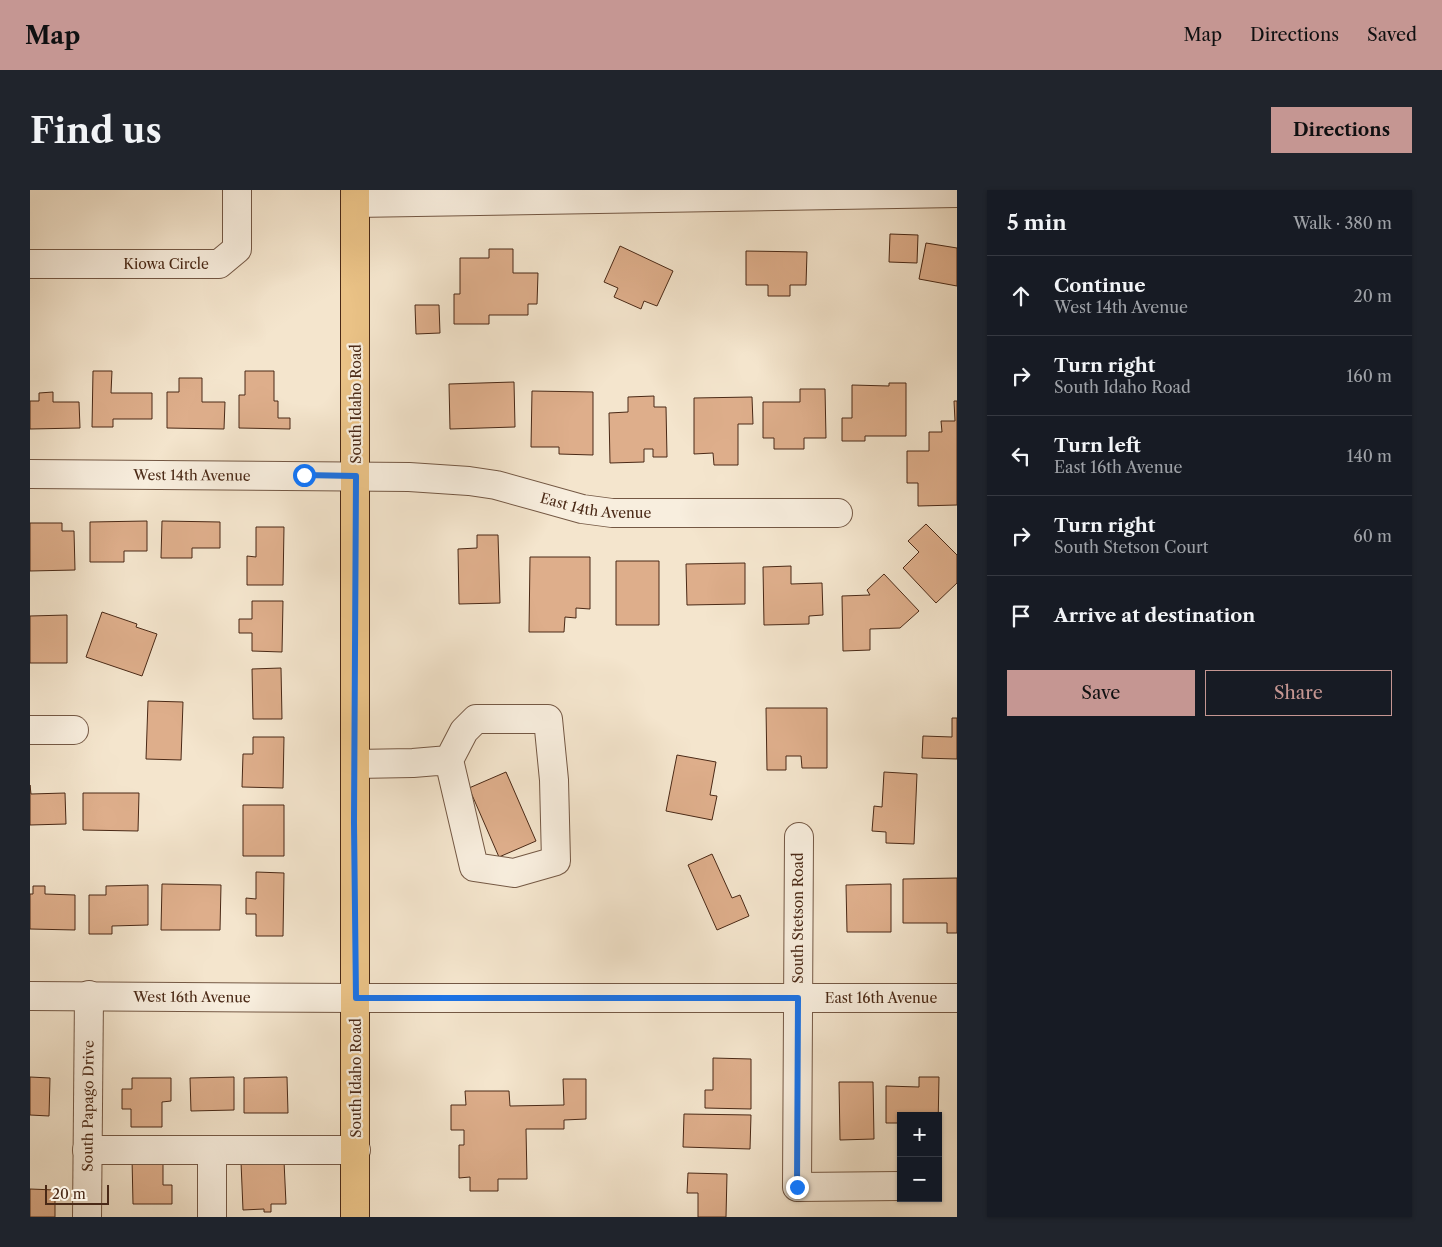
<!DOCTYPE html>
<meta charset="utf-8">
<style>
:root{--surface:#171b24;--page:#20242c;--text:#f1f3f6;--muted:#9ea1a6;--line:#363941;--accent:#c59692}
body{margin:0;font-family:"Libre Caslon Text",serif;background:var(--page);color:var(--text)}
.controls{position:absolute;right:15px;bottom:15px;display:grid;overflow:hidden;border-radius:0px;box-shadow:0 1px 4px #0004}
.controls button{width:45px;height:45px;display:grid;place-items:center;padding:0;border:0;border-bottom:1px solid var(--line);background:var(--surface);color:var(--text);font:25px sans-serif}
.scale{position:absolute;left:15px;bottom:12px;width:64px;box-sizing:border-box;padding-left:5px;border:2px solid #4a2916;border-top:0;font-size:14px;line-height:18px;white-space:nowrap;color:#4a2916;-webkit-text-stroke:4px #f8eede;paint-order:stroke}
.stop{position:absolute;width:15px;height:15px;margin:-11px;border:4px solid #1a73e8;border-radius:50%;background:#fff}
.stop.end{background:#1a73e8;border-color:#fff;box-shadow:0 1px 5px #0008}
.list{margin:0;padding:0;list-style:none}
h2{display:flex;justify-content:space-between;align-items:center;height:65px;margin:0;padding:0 20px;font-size:21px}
h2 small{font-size:16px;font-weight:400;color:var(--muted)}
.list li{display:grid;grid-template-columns:32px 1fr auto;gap:15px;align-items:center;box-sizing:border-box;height:80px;padding:0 20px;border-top:1px solid var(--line)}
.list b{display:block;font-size:19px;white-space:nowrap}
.list p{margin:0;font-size:16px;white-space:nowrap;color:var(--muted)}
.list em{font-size:16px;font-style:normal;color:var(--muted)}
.actions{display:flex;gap:10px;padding:15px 20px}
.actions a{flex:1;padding:11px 0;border:1px solid var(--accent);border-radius:0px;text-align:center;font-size:18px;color:var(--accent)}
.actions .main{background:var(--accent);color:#111}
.icon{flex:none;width:28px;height:28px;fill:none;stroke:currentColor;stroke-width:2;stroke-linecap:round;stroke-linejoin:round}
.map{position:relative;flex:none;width:927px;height:1027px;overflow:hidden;border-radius:0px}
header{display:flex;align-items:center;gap:30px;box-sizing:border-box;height:70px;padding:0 25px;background:var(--accent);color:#111}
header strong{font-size:24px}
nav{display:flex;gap:28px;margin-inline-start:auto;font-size:18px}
.intro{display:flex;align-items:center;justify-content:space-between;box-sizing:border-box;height:120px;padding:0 30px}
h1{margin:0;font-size:35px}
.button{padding:12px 22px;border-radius:0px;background:var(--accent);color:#111;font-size:18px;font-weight:700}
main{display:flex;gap:30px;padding:0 30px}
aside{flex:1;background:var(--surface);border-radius:0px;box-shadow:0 1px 4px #0004}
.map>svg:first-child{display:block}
.building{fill:#deae8b;stroke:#4a2916}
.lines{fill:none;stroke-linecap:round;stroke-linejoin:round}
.minor-casing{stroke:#745844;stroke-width:30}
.major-casing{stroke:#4a2916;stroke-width:30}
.minor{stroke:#f8eede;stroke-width:28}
.major{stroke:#eac286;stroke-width:28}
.route{stroke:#1a73e8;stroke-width:6}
.labels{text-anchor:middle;stroke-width:4.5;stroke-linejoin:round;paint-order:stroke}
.street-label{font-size:14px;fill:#4a2916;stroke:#f8eede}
</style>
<header>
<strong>Map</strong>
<nav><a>Map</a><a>Directions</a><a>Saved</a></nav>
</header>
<div class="intro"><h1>Find us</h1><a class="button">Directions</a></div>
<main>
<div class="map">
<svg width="927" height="1027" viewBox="0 0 927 1027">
<rect width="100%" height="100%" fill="#f4e5cd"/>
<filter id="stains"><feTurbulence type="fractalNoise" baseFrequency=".004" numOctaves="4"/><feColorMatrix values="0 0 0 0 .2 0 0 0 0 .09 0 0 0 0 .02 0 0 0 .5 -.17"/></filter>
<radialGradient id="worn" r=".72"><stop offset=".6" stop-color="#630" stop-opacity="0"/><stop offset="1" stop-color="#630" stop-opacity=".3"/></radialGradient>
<path class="building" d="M860,44L888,45L887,73L859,72Z
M896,53L927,58V96L889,89Z
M590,56L643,81L627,116L614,111L611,119L584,107L588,98L574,92Z
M459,59H483V83H508L507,114H498V125H459V134H424V104H430V68H459Z
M716,61L777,62L776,95H760V106H738V95H716Z
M385,115H409L410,143L386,144Z
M63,181H82L81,203H122V229H83V237H62Z
M215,181H244V211H248V228H260V239L209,238V205H215Z
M149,188H172V212H195L194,239L137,238V202H149Z
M484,192L485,237L420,239L419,194Z
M859,193H876V246H835V251H812V228H822V195L859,196Z
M770,199H795L796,248H774V259H744V248H733V212H770Z
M502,201L563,202V265L529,264V257H501Z
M23,202V212H49L50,238L0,239V211H9V203Z
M624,206V217H636L637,267H623V259H614V272L580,273L579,223L598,222V207Z
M722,207L723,234H708V275H684L683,263L664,264V208Z
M924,211H927V315L888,316V293H877V261H899V242H912L911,231H925Z
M117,331V361H94V372H60V332Z
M132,331L190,332V358H162V368H131Z
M0,333H32V341H44L45,380L0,381Z
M896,334L927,365V393L906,413L873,378L889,362L878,351Z
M226,337H254L253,395H217V366L226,367Z
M447,345H468L470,413L429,414L428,359L447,358Z
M500,367H560V419L546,418V428L535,427L534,442H499Z
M586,371H629V435H586Z
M715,373V414L657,415L656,374Z
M761,376V394L792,393L793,425L779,426V434L734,435L733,377Z
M854,384L889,421L870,438L840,439V460L813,461L812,406L840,405L837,400Z
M222,411H253L252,462L222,461V443H209V429H222Z
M72,422L107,434L106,437L127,444L112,486L56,467Z
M37,425V473H0V426Z
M251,478L252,529H223L222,479Z
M118,511L153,512L151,570L116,569Z
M736,518H797V578H772L771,566H756V580H737Z
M922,528H927V569L892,568L893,546L922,547Z
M223,547H254L253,598L212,597L213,564H223Z
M647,565L686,572L680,605L687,606L682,630L636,621Z
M476,582L506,651L469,667L439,598Z
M854,582L887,584L884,654L856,653V642L842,641L844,616L852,617Z
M0,595L1,604L35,603L36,634L0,635Z
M53,603H109L108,641L53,640Z
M213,615H254V666H213Z
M682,664L702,708L710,705L719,726L687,740L658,675Z
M226,682L254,683L253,746H226V724H216V708L226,709Z
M927,688V743H917V733H873V689Z
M132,694L191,695L190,740H131Z
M861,694V742H817L816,695Z
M118,695V735L82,736V744H59V705H76V696Z
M3,696H15V704L45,705V740L0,739V704H3Z
M683,868L721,869V919L675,918V900H683Z
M0,887L20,888L19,926L0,925Z
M204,887V920L161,921L160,888Z
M257,887L258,923H214V888Z
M889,887H909L908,937V926H871V933H856V896L889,897Z
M102,888H141V911L132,912V937H101V919H92V899H102Z
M533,889H556V929L534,930V939H496L497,989H468V1001H440V987L429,988V955H434V940H421V915H436L435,901H479L480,916L534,915Z
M809,892H843L844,949L810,950Z
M654,924L721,925L720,959L653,957Z
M102,968H133V995H142V1014H103Z
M254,971L256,1014H241V1022H234V1019L213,1020L211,972Z
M658,983L697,984L696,1027H668V1003H657Z
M0,999L25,1000V1027H0Z"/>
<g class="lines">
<defs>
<g id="minor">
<path d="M325,13L927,3"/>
<path id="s1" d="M0,74H189L207,59V0"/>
<path id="s2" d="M0,284L379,287L439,291L466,295L552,319L582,323H808"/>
<path d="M0,540H44"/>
<path d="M325,574L383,573L419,570L434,541L446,529H518L524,590L526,671L484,683L444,677L419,570"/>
<path d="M769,647L767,997L871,996"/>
<path id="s3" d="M0,806L325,808H927"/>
<path d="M57,960H326"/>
<path id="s4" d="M57,1027L59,805"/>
<path d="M182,1027V960"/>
</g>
<path id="major" d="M325,0V1027"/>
</defs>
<use href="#minor" class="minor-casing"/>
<use href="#major" class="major-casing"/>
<use href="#minor" class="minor"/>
<use href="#major" class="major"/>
</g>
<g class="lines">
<path class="route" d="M274,285L326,286L324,633L326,808H768L767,997"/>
</g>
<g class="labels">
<g class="street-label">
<text dy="5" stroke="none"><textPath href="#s1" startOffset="136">Kiowa Circle</textPath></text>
<text transform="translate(326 214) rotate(-90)" y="5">South Idaho Road</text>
<text dy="5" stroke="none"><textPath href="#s2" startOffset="162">West 14th Avenue</textPath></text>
<text dy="5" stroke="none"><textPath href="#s2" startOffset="569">East 14th Avenue</textPath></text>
<text transform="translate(768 728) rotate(-90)" y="5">South Stetson Road</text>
<text dy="5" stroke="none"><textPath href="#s3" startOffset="162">West 16th Avenue</textPath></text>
<text dy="5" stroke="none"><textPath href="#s3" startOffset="851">East 16th Avenue</textPath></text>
<text transform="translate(326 888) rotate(-90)" y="5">South Idaho Road</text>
<text dy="5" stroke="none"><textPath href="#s4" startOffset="111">South Papago Drive</textPath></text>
</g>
</g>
<rect width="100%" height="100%" filter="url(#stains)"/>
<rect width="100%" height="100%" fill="url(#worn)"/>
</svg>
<div class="controls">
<button>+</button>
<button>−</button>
</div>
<div class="scale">20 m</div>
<div class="stop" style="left:274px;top:285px"></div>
<div class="stop end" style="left:767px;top:997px"></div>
</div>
<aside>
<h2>5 min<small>Walk · 380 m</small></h2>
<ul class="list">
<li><svg class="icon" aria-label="ahead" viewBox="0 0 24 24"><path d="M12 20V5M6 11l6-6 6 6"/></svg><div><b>Continue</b><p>West 14th Avenue</p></div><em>20 m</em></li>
<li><svg class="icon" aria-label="right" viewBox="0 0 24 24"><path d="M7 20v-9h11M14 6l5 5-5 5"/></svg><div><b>Turn right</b><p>South Idaho Road</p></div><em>160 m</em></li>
<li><svg class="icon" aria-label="left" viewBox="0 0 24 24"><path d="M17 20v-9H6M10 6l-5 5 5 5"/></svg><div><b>Turn left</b><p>East 16th Avenue</p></div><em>140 m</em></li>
<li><svg class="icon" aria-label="right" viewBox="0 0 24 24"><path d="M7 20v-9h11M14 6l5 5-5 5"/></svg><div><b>Turn right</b><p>South Stetson Court</p></div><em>60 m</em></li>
<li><svg class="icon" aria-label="arrive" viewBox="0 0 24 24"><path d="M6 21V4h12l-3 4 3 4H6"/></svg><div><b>Arrive at destination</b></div></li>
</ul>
<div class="actions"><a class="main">Save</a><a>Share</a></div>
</aside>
</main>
